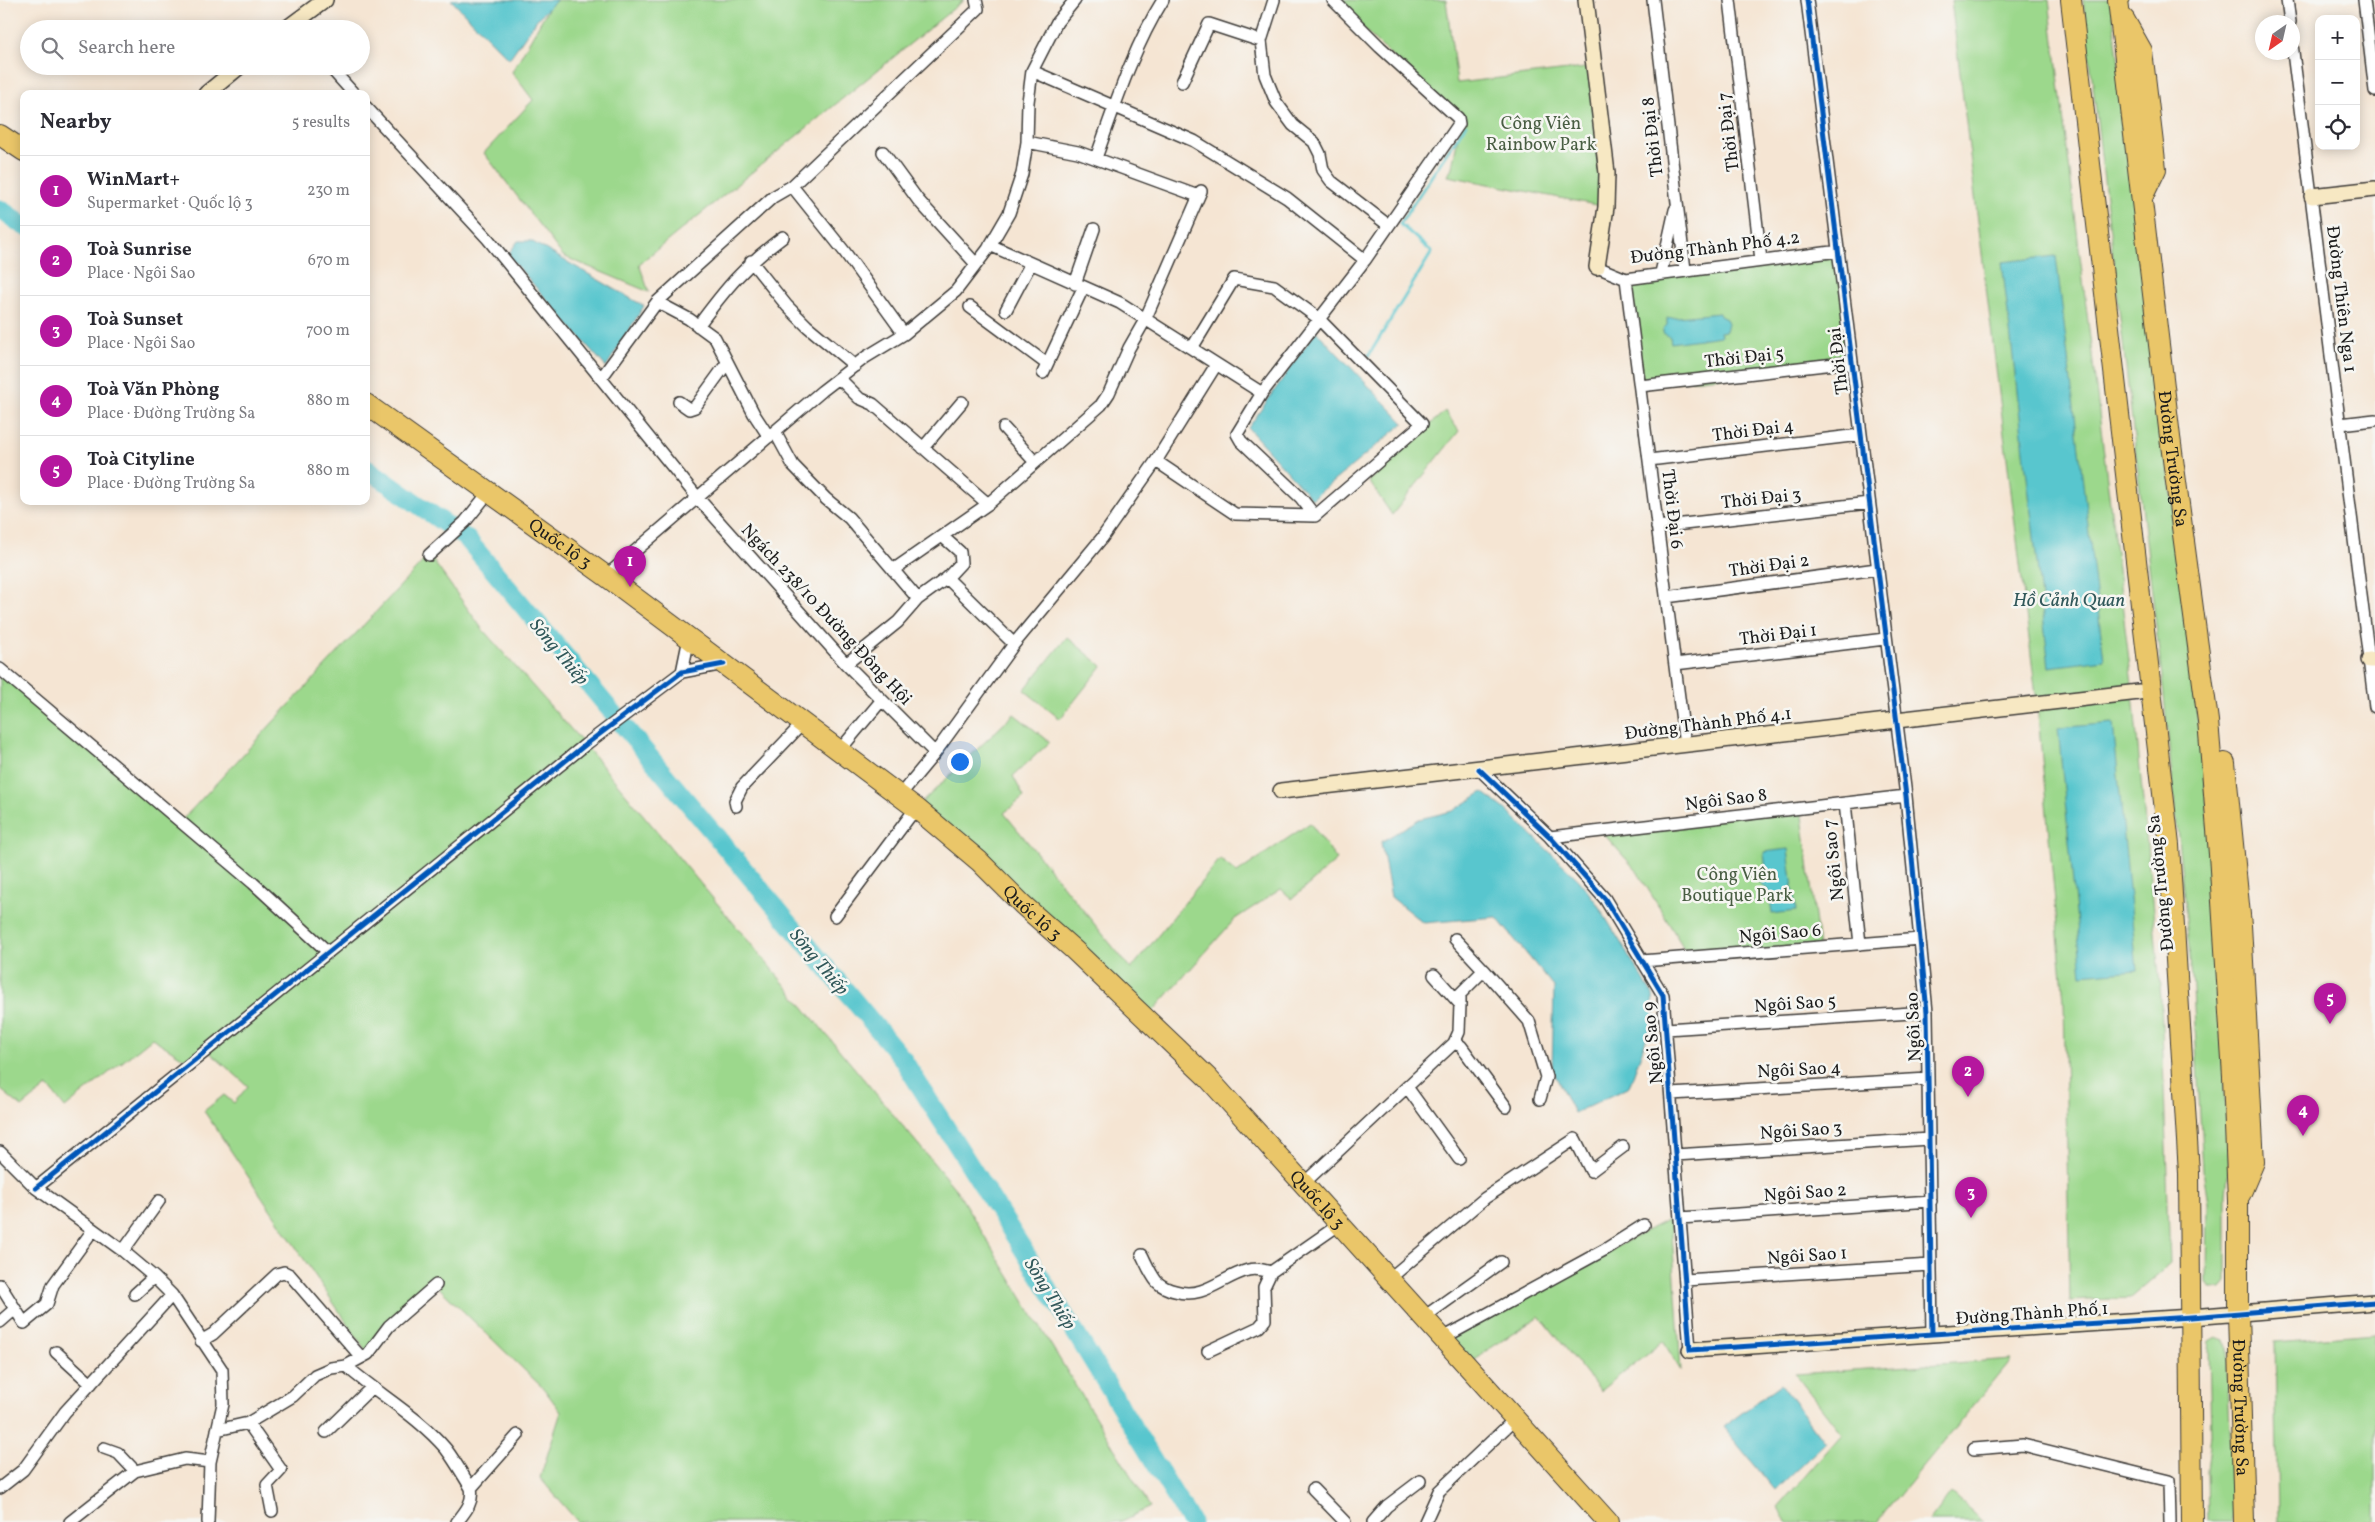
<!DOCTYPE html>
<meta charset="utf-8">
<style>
:root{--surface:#fff;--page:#f2f2f3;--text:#2b2b33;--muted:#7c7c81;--line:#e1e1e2;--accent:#b5179e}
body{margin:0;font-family:Vollkorn,serif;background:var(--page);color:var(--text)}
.controls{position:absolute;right:15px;top:15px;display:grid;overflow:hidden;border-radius:10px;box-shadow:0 2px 12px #0003}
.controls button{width:45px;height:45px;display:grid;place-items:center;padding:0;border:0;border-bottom:1px solid var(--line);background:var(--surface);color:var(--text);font:25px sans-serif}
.compass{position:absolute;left:2255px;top:15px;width:45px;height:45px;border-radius:50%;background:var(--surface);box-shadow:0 2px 12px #0003;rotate:214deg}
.you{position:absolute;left:959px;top:761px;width:18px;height:18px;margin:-12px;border:4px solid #fff;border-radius:50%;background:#1a73e8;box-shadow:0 0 0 8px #1a73e833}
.badge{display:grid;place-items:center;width:32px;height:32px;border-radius:50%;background:var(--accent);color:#fff;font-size:16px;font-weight:700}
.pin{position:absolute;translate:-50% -41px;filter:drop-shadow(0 1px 2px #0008)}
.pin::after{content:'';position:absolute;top:26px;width:18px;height:15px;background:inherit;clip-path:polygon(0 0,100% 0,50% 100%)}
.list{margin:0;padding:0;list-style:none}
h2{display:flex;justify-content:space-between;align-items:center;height:65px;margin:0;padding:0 20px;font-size:21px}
h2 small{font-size:16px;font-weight:400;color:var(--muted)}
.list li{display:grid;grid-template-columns:32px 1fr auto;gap:15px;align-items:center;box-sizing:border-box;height:70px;padding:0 20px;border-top:1px solid var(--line)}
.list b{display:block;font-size:19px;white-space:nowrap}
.list p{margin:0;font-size:16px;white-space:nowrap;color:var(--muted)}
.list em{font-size:16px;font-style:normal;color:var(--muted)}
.icon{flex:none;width:28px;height:28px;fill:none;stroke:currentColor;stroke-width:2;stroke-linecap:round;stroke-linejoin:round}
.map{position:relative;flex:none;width:2375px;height:1522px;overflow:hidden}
.search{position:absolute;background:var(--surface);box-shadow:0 2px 12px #0003;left:20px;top:20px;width:350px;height:55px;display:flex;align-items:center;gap:12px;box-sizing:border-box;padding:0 18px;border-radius:28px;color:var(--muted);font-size:19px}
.panel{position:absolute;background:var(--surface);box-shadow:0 2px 12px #0003;left:20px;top:90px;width:350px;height:415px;border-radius:10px}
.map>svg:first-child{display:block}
.green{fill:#9cd88c;stroke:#5c7a54}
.water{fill:#59c6ce;stroke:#3a7175}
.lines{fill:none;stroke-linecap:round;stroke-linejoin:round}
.stream{stroke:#59c6ce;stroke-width:3}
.river{stroke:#59c6ce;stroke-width:19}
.street-casing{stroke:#3d3a37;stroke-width:14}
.secondary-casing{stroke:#3d3a37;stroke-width:18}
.highway-casing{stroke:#3d3a37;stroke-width:22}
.street{stroke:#fff;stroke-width:11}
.secondary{stroke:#f7e8c3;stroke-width:15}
.highway{stroke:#eac669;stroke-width:20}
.cycleway-casing{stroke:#f6f6f2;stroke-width:8}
.cycleway{stroke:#0057b8;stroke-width:5}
.labels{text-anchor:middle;stroke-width:5;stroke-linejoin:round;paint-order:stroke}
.park-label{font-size:18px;fill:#495e43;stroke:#f6f6f2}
.street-label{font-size:18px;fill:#1c1c1c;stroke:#f6f6f2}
.water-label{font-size:19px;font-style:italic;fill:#31585a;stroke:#f6f6f2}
</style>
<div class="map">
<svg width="2375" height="1522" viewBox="0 0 2375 1522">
<rect width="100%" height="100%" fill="#f6f6f2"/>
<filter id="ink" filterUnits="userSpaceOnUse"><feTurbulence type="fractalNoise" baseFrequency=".02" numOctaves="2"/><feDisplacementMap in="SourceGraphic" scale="10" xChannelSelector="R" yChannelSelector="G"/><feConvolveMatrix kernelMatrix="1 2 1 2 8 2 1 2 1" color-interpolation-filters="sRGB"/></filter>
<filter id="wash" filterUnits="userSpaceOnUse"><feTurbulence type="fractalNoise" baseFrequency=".0096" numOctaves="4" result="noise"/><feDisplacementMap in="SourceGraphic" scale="20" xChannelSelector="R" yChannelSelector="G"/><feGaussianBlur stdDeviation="1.12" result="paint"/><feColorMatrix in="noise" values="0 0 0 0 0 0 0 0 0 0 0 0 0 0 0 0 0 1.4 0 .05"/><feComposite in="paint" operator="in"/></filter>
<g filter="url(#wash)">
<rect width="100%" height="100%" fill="#f5e5d3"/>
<path class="green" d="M553,0H964L639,264L649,292L563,256L484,153L533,100L512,72Z
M1333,0H1446L1457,83L1594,67L1606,207L1448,176L1452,167L1461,122Z
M1951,0H2049L2133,693L2161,998L2170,1264L2130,1298L2070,1301L2064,1001L2037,704Z
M2083,0H2111L2181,571L2207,804L2229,1164L2226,1195V1283L2221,1289H2212L2207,1281L2208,1203L2203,1170L2193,989L2163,686Z
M1839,251L1852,362L1640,386L1626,279Z
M1445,411L1459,431L1392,515L1369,481Z
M429,555L483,630L585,745L957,1191L1150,1507L1120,1522H578L540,1478L561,1412L544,1389L436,1285L368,1354L204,1111L224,1095L234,1103L248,1086L207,1050L191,1063L152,1038L65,1108L48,1086L22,1107L0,1089V669L181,821Z
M1067,637L1102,666L1060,719L1024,690Z
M1014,714L1050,742L1013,776L1024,797L1004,813L1131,969L1220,859L1237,873L1310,823L1337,860L1292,899L1281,889L1235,919L1146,1019L916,808Z
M1801,808L1819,947L1686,956L1682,945L1637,871L1601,831Z
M1671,1218L1681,1371L1663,1341L1600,1391L1540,1316L1466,1364L1443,1338Z
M2375,1334V1522H2278L2275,1342Z
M2217,1337L2225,1340L2227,1348C2228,1406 2233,1464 2233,1522H2208L2207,1470L2211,1435L2209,1350L2210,1341Z
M2012,1359L1877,1522H1788L1777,1508L1842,1434L1795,1374Z
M1951,1493L1984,1522H1929Z"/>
<path class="water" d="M451,0H557L538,18L509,59Z
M518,241H531L644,306L606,367L510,258L509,253Z
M2056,256L2104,660L2049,667L2002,262Z
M1719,313L1720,316L1726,319L1728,323L1726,331L1720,332L1721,336L1671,343L1670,337L1663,333V329L1667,325V318Z
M1316,331L1404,423L1312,499L1248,428Z
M2113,723L2137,970L2082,975L2058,728Z
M1483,792L1505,809L1578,879L1596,902L1653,995L1654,1017L1629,1087L1574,1113L1552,1069L1554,987L1496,917L1423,923L1391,897L1381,842L1419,819L1453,811Z
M1788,849L1796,911L1772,914L1769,890L1761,885L1760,880L1766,872L1764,852Z
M1781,1384L1825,1443L1775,1490L1723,1427Z"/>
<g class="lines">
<path class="stream" d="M1369,355L1432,252L1400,224L1466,124"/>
<path class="river" d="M0,209L24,226
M366,468L467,539L902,1058L1062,1311L1191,1522"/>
</g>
</g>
<g filter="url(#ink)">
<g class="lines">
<defs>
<path id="street" d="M1274,0L1261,41L1265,75L1276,102L1293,125L1314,142L1320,154L1323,170L1331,181L1388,225
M1653,0L1685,270
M1730,0L1761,260
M1807,0L1906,796L1927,1012L1932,1334
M2287,0L2290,22
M2364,0L2375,91
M2292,44L2375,707
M329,66L354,94
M1032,71L1194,141L1287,198L1365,260
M1182,82L1209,24L1261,41
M366,107L488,239L697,497L846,664L935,753
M1027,142L1078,152L1198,196
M883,152L918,200L976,264
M1096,158C1115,105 1133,48 1163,0
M792,186L844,251L904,334
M990,245L1120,303L1262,393L1237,434L1241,441L1301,498L1315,516
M751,261L787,306L807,326L855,366
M1597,267L1626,279L1839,251
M1661,273L1675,210
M1626,279L1685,745
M1075,284L1094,229
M657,302L689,319L715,338L754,414L769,437
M970,307L1047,364
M1006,310L1030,265
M698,326C726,288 745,265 783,237
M1043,373L1083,288
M602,377L657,302L773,197L792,186L978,9L976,0
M839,378L859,398L873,404L988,504
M1640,386L1852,362
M1262,393L1365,260L1459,124L1458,118L1380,47L1333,0
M679,402L689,409L695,407L727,363
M2340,424L2375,420
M1004,428L1035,462
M775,432L793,465L826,499L849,518L918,599
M923,448L962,402
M1649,460L1860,435
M1156,461L1235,514L1315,516L1422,424L1318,318L1274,286L1234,279L1192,348
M1657,527L1869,503
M429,555L465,522L489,492
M893,570L988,504L1101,405L1109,393L1129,348L1145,320L1201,191
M606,576L822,391L866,357L904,334L956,291L988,249L1009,213L1022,174L1027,142L1028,102L1032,71L1057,22L1075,0
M947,578L1014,644
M1666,597L1877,569
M846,664L898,622L918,599L947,578L961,563L960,552L942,536
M1675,664L1885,639
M0,669L253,883L328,952
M682,672L689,638
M839,751L881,701
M1479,769L1550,837L1605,899L1663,995L1690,1350
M900,795L935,753L1014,644L1102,538L1156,461L1216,365
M1845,803L1860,944
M736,806L735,801L742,787L802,724
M1550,837L1906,796
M835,916L916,808
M1455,939L1484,970
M1642,961L1920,939
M1460,1004V994L1484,970L1529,1021L1546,1077L1540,1099
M1666,1029L1927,1012
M1454,1043L1461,1046L1506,1107
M1407,1087L1459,1159
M1671,1094L1928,1079
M0,1152L36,1188L123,1251L154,1277L172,1295L222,1370L223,1404L210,1462L208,1522
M1675,1155L1929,1139
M1303,1184L1454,1043L1459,1032L1460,1004L1434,975
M36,1188L585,745L682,672L724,664
M1680,1218L1931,1201
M123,1251L159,1201
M1142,1255C1146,1263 1151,1275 1157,1282C1161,1286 1169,1290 1175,1291C1203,1300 1222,1277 1248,1270C1256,1268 1263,1270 1271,1272
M1389,1279L1485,1198L1575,1139L1591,1171L1623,1147
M1685,1280L1931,1265
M0,1285L24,1323L47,1304L53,1285L93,1230
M135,1294L154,1277
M1424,1317L1501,1262
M0,1322L15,1309
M1443,1338L1606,1249L1644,1225
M201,1341L213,1334L277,1274L284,1272L290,1275L361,1357
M1208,1351L1259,1327L1265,1320L1264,1287L1271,1272L1340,1224
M56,1352L91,1384
M346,1366C378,1394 418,1416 446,1449C455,1461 463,1475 471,1488C474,1502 465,1512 457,1522
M248,1423L281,1470L267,1485L272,1511
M217,1430L248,1423L293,1396L315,1375L331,1368L346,1366L368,1354L389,1326L436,1285
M326,1432L371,1388
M104,1448L118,1453L135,1471
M1974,1449L2023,1445L2169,1481L2170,1522
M0,1488L23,1470L65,1412L172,1295
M471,1488L518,1435
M1313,1489L1345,1522
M70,1522L135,1471L185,1459L210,1462
M1373,1522L1387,1506L1420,1481
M1425,1522L1439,1491L1515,1419"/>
<path id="secondary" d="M1586,0L1607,173L1606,207L1597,267
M286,29L325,0
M206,94L240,66
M2312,196L2375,189
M2369,660H2375
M1281,791L2139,692
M1690,1350L2191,1317L2375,1302"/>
<g id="highway">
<path d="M2071,0L2169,845L2189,1173L2192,1522"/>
<path id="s1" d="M2118,0L2170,437L2208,721L2219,854L2233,1076L2238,1201V1313L2244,1522"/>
<path d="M2124,19L2142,51L2156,169L2142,198"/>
<path d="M0,135L24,151"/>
<path id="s2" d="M366,404L606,576L916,808L979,861L1023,905L1074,950L1208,1078L1608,1522"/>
<path d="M2225,763L2241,925L2254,1162L2240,1195"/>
</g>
</defs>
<use href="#street" class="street-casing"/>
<use href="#secondary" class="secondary-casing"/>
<use href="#highway" class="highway-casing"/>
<use href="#street" class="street"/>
<use href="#secondary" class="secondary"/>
<use href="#highway" class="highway"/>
<defs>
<path id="cycleway" d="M1807,0L1906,796L1927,1012L1932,1334
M1479,769L1550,837L1605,899L1663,995L1690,1350L2191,1317L2375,1302
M36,1188L585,745L682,672L724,664"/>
</defs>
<use href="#cycleway" class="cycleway-casing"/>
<use href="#cycleway" class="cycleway"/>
</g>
</g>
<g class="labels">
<g class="park-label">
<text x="1541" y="129">Công Viên<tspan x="1541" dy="21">Rainbow Park</tspan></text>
<text x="1737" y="880">Công Viên<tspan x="1737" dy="21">Boutique Park</tspan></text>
</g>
<g class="street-label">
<text transform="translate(1728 132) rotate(-97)" y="6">Thời Đại 7</text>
<text transform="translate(1652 137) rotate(-97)" y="6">Thời Đại 8</text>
<text transform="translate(1715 247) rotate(-7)" y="6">Đường Thành Phố 4.2</text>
<text transform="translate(2342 299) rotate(83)" y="6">Đường Thiên Nga 1</text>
<text transform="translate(1744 357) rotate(-6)" y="6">Thời Đại 5</text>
<text transform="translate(1838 361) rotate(-97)" y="6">Thời Đại</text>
<text transform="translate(1753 430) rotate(-7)" y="6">Thời Đại 4</text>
<text dy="6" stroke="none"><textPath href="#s1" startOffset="462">Đường Trường Sa</textPath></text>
<text transform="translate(1761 498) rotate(-6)" y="6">Thời Đại 3</text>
<text transform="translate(1673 509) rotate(83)" y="6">Thời Đại 6</text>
<text dy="6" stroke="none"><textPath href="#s2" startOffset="239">Quốc lộ 3</textPath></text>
<text transform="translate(1769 565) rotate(-8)" y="6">Thời Đại 2</text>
<text transform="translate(827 614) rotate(47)" y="6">Ngách 238/10 Đường Đông Hội</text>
<text transform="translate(1778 634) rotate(-7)" y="6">Thời Đại 1</text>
<text transform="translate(1708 723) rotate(-7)" y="6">Đường Thành Phố 4.1</text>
<text transform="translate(1726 799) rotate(-7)" y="6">Ngôi Sao 8</text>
<text transform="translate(1833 860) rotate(-96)" y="6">Ngôi Sao 7</text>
<text transform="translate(2160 883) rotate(-96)" y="6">Đường Trường Sa</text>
<text dy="6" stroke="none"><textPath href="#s2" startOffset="839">Quốc lộ 3</textPath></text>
<text transform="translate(1780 933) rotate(-5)" y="6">Ngôi Sao 6</text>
<text transform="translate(1795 1003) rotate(-4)" y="6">Ngôi Sao 5</text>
<text transform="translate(1913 1027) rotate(-93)" y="6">Ngôi Sao</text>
<text transform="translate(1652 1043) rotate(-96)" y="6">Ngôi Sao 9</text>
<text transform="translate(1799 1069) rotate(-3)" y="6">Ngôi Sao 4</text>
<text transform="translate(1801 1130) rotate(-4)" y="6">Ngôi Sao 3</text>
<text transform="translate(1805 1192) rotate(-4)" y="6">Ngôi Sao 2</text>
<text dy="6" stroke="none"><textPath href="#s2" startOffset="1244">Quốc lộ 3</textPath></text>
<text transform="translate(1807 1255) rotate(-4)" y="6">Ngôi Sao 1</text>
<text transform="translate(2032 1313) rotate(-4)" y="6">Đường Thành Phố 1</text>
<text dy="6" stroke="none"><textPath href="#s1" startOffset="1414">Đường Trường Sa</textPath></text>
</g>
<g class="water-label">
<text x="2069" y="606">Hồ Cảnh Quan</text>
<text transform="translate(560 651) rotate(50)" y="7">Sông Thiếp</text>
<text transform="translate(820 961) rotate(50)" y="7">Sông Thiếp</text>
<text transform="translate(1051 1293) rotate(58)" y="7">Sông Thiếp</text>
</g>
</g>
</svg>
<div class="controls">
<button>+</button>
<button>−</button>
<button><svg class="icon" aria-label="locate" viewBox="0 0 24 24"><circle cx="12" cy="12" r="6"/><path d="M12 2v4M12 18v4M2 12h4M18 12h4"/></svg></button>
</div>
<svg class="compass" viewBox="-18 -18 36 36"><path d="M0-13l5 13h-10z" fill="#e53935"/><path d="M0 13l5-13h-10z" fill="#7c7c81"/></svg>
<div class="you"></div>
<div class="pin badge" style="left:630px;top:587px">1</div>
<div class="pin badge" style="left:1968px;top:1097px">2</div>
<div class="pin badge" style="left:1971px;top:1218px">3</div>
<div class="pin badge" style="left:2303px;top:1136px">4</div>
<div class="pin badge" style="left:2330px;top:1024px">5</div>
<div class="search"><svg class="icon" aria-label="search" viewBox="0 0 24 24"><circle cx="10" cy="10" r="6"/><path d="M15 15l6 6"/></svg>Search here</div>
<section class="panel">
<h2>Nearby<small>5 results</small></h2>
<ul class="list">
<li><span class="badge">1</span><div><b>WinMart+</b><p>Supermarket · Quốc lộ 3</p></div><em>230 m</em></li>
<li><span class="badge">2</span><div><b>Toà Sunrise</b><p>Place · Ngôi Sao</p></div><em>670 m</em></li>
<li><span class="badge">3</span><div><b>Toà Sunset</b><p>Place · Ngôi Sao</p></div><em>700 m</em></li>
<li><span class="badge">4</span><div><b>Toà Văn Phòng</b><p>Place · Đường Trường Sa</p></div><em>880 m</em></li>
<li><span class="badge">5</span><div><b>Toà Cityline</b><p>Place · Đường Trường Sa</p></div><em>880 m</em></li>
</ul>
</section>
</div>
